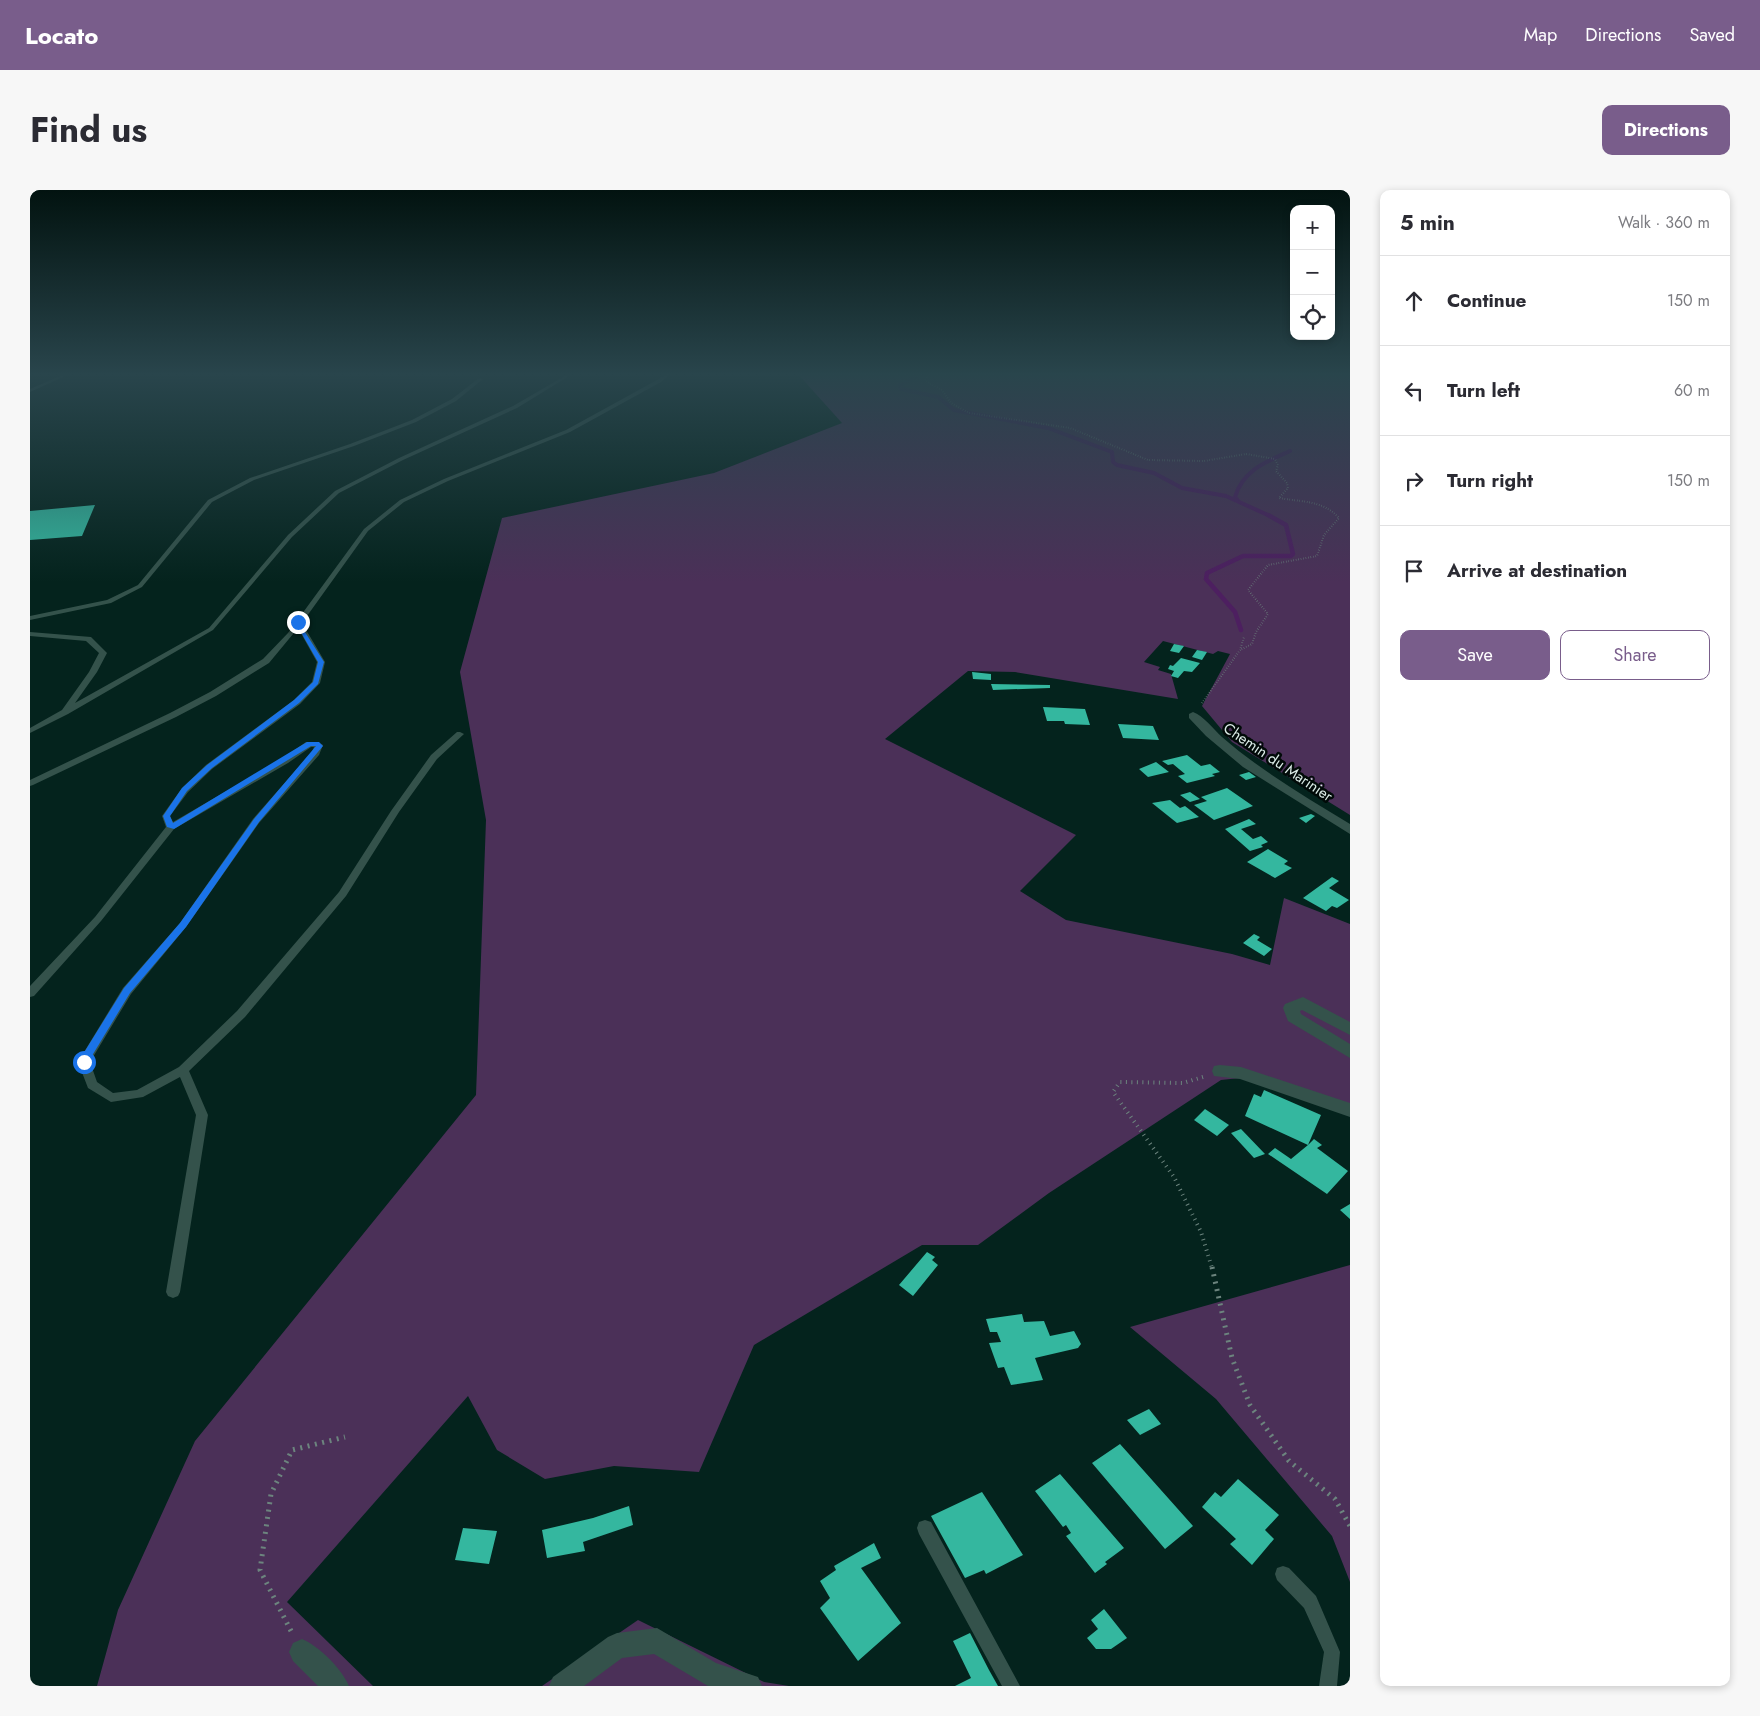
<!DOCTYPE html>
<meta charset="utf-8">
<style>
:root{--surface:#fff;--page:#f7f7f7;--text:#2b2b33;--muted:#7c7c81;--line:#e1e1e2;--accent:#795d8b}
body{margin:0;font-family:Jost,sans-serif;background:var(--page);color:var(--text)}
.controls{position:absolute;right:15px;top:15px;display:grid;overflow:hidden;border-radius:10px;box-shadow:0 2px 8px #0003}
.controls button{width:45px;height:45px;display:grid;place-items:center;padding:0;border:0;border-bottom:1px solid var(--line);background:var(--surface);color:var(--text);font:25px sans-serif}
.stop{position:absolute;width:15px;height:15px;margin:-11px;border:4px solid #1a73e8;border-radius:50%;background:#fff}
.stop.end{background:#1a73e8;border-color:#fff;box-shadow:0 1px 5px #0008}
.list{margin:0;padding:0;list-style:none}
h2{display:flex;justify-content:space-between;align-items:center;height:65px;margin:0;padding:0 20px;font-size:21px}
h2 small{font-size:16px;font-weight:400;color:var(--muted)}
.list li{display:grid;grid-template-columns:32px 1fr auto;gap:15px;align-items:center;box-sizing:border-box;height:90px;padding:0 20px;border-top:1px solid var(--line)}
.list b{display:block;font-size:19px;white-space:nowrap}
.list em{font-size:16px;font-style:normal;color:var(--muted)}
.actions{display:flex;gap:10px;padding:15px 20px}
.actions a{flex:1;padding:11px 0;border:1px solid var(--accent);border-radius:10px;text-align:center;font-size:18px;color:var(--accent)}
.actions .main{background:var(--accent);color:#fff}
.icon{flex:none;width:28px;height:28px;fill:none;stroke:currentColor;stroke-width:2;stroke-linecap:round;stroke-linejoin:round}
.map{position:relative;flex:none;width:1320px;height:1496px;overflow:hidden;border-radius:10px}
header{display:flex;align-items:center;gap:30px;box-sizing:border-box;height:70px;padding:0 25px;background:var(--accent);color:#fff}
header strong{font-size:24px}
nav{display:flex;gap:28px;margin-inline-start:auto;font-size:18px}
.intro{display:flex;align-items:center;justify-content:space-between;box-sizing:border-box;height:120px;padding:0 30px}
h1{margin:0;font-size:35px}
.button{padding:12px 22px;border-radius:10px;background:var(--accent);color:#fff;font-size:18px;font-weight:700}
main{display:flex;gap:30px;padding:0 30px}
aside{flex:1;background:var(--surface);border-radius:10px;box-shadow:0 2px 8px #0003}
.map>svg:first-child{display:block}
.green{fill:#4b3058}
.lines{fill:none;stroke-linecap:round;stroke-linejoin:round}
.stream-far1{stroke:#4d1f60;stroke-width:4}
.stream{stroke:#4d1f60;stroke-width:4.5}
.building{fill:#34b79f}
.path-far2{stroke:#6c847e;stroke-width:2;stroke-dasharray:0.5 2;stroke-linecap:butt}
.path-far1{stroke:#6c847e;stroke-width:4;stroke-dasharray:1 4.5;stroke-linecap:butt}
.path{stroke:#6c847e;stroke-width:5;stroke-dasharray:2 5.5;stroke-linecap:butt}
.lane{fill:#34524b;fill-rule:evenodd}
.street{fill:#34524b;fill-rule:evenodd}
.route{fill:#1a73e8}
.labels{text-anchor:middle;stroke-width:5;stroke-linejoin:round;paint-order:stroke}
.street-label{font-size:15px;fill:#dbece7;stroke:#010a08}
</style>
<header>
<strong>Locato</strong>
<nav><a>Map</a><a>Directions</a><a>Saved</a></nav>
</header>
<div class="intro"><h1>Find us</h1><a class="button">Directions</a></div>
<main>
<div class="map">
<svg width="1320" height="1496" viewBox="0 0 1320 1496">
<rect width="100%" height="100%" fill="#04231d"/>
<path class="green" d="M767,183H1320V625L1202,552L1172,516L1200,464L1188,461L1183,464L1133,451L1114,472L1130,477L1128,480L1141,484L1148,509L985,482L938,481L855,549L1046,645L990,701L1036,730L1202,764L1240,775L1254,708L1320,734V918L1229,886L1191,890L1019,1003L948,1055H892L724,1155L669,1282L584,1276L515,1289L467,1260L438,1206L257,1412L343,1496H67L88,1420L165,1251L446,905L456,630L430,482L472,328L684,283L812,233Z
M1320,1075V1392L1302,1346L1186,1209L1100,1137Z
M608,1430L734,1492L759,1496H512Z"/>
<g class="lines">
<path class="stream-far1" d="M893,183L870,195L871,199L908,207L924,220L1018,238L1082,262L1083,272L1087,275L1124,283L1152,298L1196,306L1240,326
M1209,312L1205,307C1213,280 1236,272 1260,261"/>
<path class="stream" d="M1211,440L1205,422L1176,389L1177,383L1213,366H1261L1263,364L1256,335L1238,325"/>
</g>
<path class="building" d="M65,315L52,346L0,350V321Z
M1144,454L1154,456L1149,463L1140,461Z
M1167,460L1177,462L1172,470L1162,467Z
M1151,468L1170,473L1162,482L1154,481L1148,488L1141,486L1144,481L1138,479L1140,475L1143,476Z
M942,482L961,484V490L943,489Z
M961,494L1020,495V498L963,500Z
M1013,517L1055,519L1060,535L1035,534L1034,531H1017Z
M1088,534L1123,536L1129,550L1093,548Z
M1157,565L1171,576L1180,574L1190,582L1182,584L1185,586L1157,593L1148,586L1155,584L1143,574L1138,575L1132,571Z
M1126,572L1139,582L1118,587L1109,579Z
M1219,582L1226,587L1216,590L1209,585Z
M1197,598L1223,616L1184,630L1164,615L1177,611L1171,607Z
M1160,602L1170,609L1160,612L1150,605Z
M1140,610L1150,618L1155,616L1169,627L1147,633L1122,613Z
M1281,624L1285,626L1276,633L1269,628Z
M1219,629L1226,634L1211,639L1223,649L1231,646L1238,652L1231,655L1233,657L1220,661L1195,639Z
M1238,659L1258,671L1254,674L1262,678L1245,688L1217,672Z
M1302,687L1309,691L1299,698L1319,710L1307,718L1302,716L1296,721L1273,708Z
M1224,744L1230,747L1227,750L1242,759L1234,766L1213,753Z
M1234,900L1291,925L1278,955L1284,949L1292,955L1287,958L1318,981L1297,1004L1238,964L1245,958L1261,969L1278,955L1215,926L1224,904L1231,907Z
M1175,919L1199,935L1187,946L1164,930Z
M1211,939L1235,964L1224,968L1201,943Z
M1320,1014V1029L1310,1020Z
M897,1062L905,1067L902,1070L908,1075L883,1106L869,1095Z
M992,1124L994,1132L1014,1131L1020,1146L1044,1141L1051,1154L1048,1158L1005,1168L1013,1190L981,1195L974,1177L968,1178L959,1153L971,1152L967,1142H960L956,1129Z
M1119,1219L1131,1234L1110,1245L1097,1230Z
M1090,1254L1163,1336L1135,1359L1062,1273Z
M1030,1284L1094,1358L1075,1372L1077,1374L1065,1383L1036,1346L1041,1343L1036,1335L1033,1337L1005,1301Z
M1208,1289L1249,1325L1235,1340L1244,1349L1222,1375L1200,1354L1206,1349L1172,1317L1185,1302L1191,1307Z
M952,1302L993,1365L956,1384L954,1380L935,1388L901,1326Z
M599,1316L603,1335L553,1352L555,1361L517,1368L512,1340L563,1328Z
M433,1338L467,1341L459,1374L425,1370Z
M844,1353L851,1368L831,1378L871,1433L828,1471L790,1418L800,1408L790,1391L806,1380L804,1376Z
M1074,1419L1097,1448L1081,1459H1066L1057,1448L1068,1439L1061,1430Z
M940,1443L959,1480L968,1496H925L941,1488L923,1451Z"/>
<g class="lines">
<path class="path-far2" d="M899,183L895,191L912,200L921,213L939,223L1040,238L1118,270L1174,271L1216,264L1245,269L1248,275L1246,281L1257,293L1258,298L1249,308C1271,312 1293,310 1309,328L1294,345L1287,366L1238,375L1218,400L1238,424L1226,442L1222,454L1210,460
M1172,513L1210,460L1214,447"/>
<path class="path-far1" d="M1173,887L1153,893L1090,892L1083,902L1144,987L1171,1042L1182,1078"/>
<path class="path" d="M1182,1077L1202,1168L1220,1215L1259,1271L1305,1309L1320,1336
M261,1441L230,1380L241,1304L262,1260L315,1247"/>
<path class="lane" d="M37,183H42L0,202V199Z
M540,183H544L487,218L373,270L309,303L262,347L183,440L38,524L0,543V538L32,520L59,482L69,463L56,451L0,446V442L61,447L77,463L67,482L45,513L179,438L258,345L305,301L369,268L483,216Z
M638,183H642L631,192L540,242L418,291L374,312L338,341L272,433L295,472L290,493L270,514L182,579L158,602L140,626L143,632L252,569L276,552L289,553L293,555L289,565L229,633L156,737L101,804L60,872L67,892L83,903L107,900L149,877L207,821L309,702L361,621L401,565L427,542H430L434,544L407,569L369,622L316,706L215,827L159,881L178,925L150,1102L148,1106L143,1108L138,1106L136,1102L166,925L150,887L113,907L81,912L58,898L48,872L93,798L150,733L223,629L282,562L284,557H281L258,573L144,639L71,731L4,806L0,807V796L65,727L136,637L132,626L152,598L176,575L264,510L282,492L287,472L268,438L239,473L186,506L146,527L3,595L0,596V590L140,523L180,502L233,469L258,443L334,339L370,310L414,289L536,240L627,190Z
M449,188L453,189L426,211L386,232L324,256L224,290L182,312L112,397L81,413L0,430V426L77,410L108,395L178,310L220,288L320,254L382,230L422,209Z
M895,1330L901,1332L990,1496H972L889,1344L887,1338L889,1332Z
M1253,1376L1259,1378L1286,1406L1310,1462L1307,1496H1289L1294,1462L1274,1418L1247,1390L1245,1384L1247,1378Z"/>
<path class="street" d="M1163,522C1173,525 1184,540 1192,547C1231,581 1276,607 1320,634V644L1213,577L1176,546L1159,528V524Z
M1273,807L1320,832V845L1272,820L1270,821L1271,824L1320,854V868L1258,831L1253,818L1255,814Z
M1190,875L1211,877L1320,913V927L1210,889L1184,886L1182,881L1184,876Z
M627,1438L686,1473L728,1487L732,1496H678L624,1464L592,1468L554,1496H519L523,1487L578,1447L587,1443Z
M272,1449C289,1456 312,1479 319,1496H288L263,1471L259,1462L263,1453Z"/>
</g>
<linearGradient id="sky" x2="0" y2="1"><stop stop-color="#021310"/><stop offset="0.47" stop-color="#29454c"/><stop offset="1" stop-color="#29454c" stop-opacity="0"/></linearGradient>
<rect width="1320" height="392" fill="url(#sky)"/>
<path class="route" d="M268,431L294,472L288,494L269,513L182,578L157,601L140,626L143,633L277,552H289L293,556L229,632L156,737L100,803L57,874H50V869L94,798L150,733L224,629L286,556H281L144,639L137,637L133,626L152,598L177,575L264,510L283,492L288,472L265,432Z"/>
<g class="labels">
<g class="street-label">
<text transform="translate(1248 572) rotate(34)" y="5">Chemin du Marinier</text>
</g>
</g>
</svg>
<div class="controls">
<button>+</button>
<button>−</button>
<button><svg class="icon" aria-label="locate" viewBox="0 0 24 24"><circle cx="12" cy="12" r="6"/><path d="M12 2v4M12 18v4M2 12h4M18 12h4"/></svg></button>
</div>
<div class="stop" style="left:54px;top:872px"></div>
<div class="stop end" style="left:268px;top:432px"></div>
</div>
<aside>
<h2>5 min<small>Walk · 360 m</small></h2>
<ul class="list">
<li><svg class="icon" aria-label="ahead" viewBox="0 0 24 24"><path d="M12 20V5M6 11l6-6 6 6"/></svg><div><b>Continue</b></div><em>150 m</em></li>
<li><svg class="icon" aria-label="left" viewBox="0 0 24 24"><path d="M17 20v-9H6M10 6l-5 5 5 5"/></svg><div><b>Turn left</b></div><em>60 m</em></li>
<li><svg class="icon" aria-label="right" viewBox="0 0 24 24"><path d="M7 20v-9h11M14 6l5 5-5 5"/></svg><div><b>Turn right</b></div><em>150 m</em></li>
<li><svg class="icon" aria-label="arrive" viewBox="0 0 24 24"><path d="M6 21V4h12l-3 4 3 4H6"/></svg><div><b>Arrive at destination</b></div></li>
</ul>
<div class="actions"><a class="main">Save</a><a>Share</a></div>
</aside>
</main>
